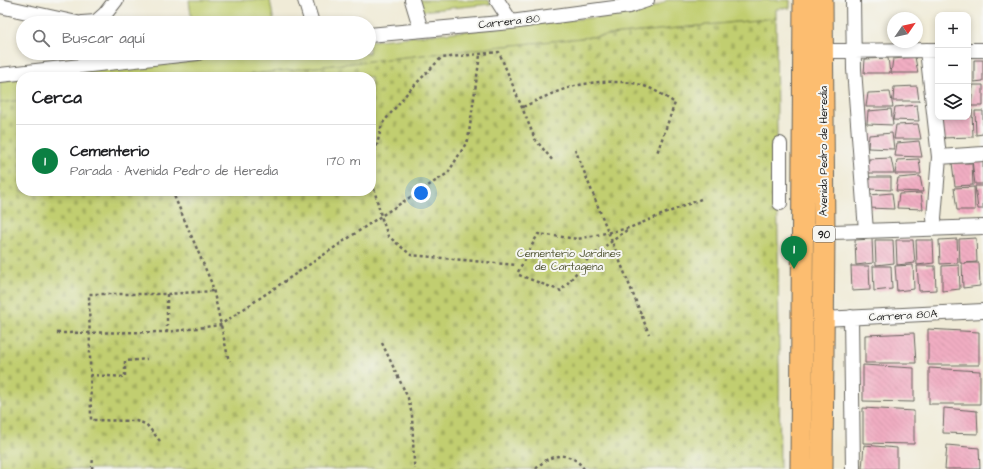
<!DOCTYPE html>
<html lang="es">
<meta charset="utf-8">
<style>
:root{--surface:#fff;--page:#f6f6f6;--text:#202124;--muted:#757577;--line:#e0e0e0;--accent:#0b8043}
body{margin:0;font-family:"Architects Daughter",sans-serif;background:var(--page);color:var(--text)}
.controls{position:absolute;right:12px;top:12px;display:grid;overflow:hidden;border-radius:8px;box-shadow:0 2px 6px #0003}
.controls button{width:36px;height:36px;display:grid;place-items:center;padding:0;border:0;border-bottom:1px solid var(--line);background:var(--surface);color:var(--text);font:20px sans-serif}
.compass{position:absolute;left:887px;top:12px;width:36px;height:36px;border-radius:50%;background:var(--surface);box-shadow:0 2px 6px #0003;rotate:56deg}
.you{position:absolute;left:421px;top:193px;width:14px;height:14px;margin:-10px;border:3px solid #fff;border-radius:50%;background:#1a73e8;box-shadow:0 0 0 6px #1a73e833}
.badge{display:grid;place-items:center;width:26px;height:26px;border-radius:50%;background:var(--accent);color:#fff;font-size:13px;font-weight:700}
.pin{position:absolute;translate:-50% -33px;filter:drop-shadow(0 1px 2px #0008)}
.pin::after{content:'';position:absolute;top:21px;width:14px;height:12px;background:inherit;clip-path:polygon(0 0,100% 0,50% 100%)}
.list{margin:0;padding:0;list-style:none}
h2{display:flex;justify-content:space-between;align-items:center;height:52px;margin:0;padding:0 16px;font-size:17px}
h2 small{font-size:13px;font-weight:400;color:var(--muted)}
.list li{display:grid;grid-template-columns:26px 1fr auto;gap:12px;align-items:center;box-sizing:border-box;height:72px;padding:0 16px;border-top:1px solid var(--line)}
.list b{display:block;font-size:15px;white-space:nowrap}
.list p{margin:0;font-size:13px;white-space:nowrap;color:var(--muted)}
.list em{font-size:13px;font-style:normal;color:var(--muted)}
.icon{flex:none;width:22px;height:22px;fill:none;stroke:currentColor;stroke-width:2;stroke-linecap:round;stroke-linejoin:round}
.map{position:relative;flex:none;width:983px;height:469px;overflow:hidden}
.search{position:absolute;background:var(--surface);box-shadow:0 2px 6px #0003;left:16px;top:16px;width:360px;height:44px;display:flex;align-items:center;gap:10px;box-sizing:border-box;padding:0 14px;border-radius:22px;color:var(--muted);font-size:15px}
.panel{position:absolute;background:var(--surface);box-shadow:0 2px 6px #0003;left:16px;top:72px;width:360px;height:124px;border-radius:16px}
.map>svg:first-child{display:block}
.green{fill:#c1ce70;stroke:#6e7546}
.cemetery{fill:url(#cemetery-stones);stroke:#6e7546}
.building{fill:url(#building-back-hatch)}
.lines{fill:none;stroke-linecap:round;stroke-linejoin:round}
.minor-casing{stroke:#66645d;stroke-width:16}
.highway-casing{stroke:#66645d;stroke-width:23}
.path{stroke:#66645d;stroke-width:2.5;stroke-dasharray:3 3;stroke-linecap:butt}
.minor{stroke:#fff;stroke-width:14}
.highway{stroke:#fcbd6f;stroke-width:21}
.labels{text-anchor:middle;stroke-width:4;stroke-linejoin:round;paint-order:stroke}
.shield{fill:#f6f6f2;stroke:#5d5d5c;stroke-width:1}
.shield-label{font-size:10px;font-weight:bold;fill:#1c1c1c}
.street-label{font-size:11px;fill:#1c1c1c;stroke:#f6f6f2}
.park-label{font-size:11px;fill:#565a39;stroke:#f6f6f2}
</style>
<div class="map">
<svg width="983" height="469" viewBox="0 0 983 469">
<defs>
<pattern id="cemetery-stones" width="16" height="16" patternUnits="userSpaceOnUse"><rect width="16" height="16" fill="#c1ce70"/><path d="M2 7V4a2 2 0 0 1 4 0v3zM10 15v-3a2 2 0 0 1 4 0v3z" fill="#a5b060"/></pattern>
<pattern id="building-back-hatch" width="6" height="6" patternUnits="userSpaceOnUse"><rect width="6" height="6" fill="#f1adc2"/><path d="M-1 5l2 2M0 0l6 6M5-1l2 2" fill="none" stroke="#ce94a6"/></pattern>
</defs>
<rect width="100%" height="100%" fill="#f6f6f2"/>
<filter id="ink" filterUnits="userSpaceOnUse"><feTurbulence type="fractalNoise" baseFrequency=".025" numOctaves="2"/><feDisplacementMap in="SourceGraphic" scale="8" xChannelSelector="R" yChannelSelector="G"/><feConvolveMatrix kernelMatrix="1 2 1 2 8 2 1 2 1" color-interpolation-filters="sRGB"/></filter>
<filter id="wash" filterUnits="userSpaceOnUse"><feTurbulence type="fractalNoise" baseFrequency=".012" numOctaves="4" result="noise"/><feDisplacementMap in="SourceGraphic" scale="16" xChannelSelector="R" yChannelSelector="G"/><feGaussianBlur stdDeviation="0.9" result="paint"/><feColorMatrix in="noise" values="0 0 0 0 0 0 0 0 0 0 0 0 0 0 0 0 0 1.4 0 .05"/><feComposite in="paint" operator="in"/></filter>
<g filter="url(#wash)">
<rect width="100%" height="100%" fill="#f0ebd7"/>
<path class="green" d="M189,0H270L274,23H192Z
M418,0H488L491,4L421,11Z
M667,0H790V8L776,9V18L504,46L227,77H32L114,67L254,53H369V41L636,13L657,6Z
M21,78V100L0,103V81Z"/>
<path class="cemetery" d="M776,18L780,469H0V103L21,100V191H371V77H227L504,46Z"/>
<g id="blocks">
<path class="building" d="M915,57L918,73H891L893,59Z
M888,58L890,73H864L865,59Z
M974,60H983V81L974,82Z
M973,85H983V106H971Z
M917,86L919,101H893L894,87Z
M890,92L893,107H866L868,93Z
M917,105L919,121L893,120L895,107Z
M891,109L893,125L867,124L868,111Z
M968,110H972L973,137L941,138L940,117H968Z
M975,111H983V134L976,135Z
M918,124L921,139H894L896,125Z
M892,133L894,149L868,148L869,135Z
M919,141L922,157L895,156L897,143Z
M891,158L894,173H867L869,159Z
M919,159L921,174H895L897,160Z
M972,161H983V184H975Z
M952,163H972L973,185L955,186Z
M920,176L923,192L896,191L898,178Z
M869,177H891V190L869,189Z
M975,186H983V209H978Z
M974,187L975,210H957L954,188Z
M892,193L894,209L868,208L869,195Z
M921,193L923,209L897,208L899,194Z
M976,238L977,262L964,263H979L980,286L963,288L962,263H960L959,239Z
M872,239L873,263L856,265L855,240Z
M957,239L958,263L940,264L939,240Z
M875,240H893L894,263L876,265Z
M896,240H913L915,263L897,265Z
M916,240H933L934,263L917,265Z
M913,265L914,289L897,291L895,266Z
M959,265L960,289L942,291V266Z
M851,266H869L870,290L852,291Z
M873,266H891L892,289L874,291Z
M917,266H935L936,290L919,291Z
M928,329L979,332V365H928Z
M914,333L916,363H865V335Z
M863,365L914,368V402L863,401Z
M929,368L980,371V404H929Z
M863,408L914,411V444L863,443Z
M944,408L977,411L978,434L943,433Z
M864,445L897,448V469H862Z
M947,445L979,448L980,469H945Z"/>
</g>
</g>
<g filter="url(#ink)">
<use href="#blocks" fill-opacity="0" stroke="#66645d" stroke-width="1"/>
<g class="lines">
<defs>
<path id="minor" d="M305,0L312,23
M412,0L421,30
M497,0L511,22
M853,0L854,69L866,231
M0,6L77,23
M82,23L96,22L105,14L116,0
M369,35L511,22L629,6L647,0
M927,50L939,157L934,218L935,228
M968,50H983
M823,51L938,50
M0,75L198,53
M780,144V203
M939,157L983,154
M803,233L983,227
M851,317L853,469
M823,319L983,311"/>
<path id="highway" d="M822,0L824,233L822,469
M801,469L804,0"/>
</defs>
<use href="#minor" class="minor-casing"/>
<use href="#highway" class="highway-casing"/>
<path class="path" d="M523,107C554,92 580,80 616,82C623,82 630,82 637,84C651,87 663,95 675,103L657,153
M575,149L649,334
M371,157L376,149L382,124L408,92L441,58L499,52L535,139L553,161
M371,177L381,216L388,236L411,255L516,265
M172,191L212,284L228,357L230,361
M518,272L538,234L578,239L629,228L701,199
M519,275L561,291L588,259L627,230
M167,294V332
M57,333L167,332L220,325L381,216L448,173L468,140L480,55
M382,343L408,398L412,415L414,463L415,469
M90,375L125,377V361L147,359
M160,441L146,424L136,421L91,420L89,294H167L213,291
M92,469L93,457
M536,469C549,453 571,450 584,469"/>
<use href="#minor" class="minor"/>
<use href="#highway" class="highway"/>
</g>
</g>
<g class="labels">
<rect class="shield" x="813" y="226" width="22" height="16" rx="3"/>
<g class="shield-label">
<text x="824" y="238">90</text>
</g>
<g class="street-label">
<text transform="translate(509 21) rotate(-6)" y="4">Carrera 80</text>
<text transform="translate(823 151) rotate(-90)" y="4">Avenida Pedro de Heredia</text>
<text transform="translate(903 315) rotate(-3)" y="4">Carrera 80A</text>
</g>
<g class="park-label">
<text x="569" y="257">Cementerio Jardines<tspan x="569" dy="13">de Cartagena</tspan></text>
</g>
</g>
</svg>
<div class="controls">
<button>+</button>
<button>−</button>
<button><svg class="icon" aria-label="layers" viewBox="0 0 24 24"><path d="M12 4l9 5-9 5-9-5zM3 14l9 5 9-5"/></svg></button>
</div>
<svg class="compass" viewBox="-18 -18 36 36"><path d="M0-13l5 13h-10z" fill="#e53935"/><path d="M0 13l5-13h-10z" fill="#757577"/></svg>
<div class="you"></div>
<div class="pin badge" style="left:794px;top:269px">1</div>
<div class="search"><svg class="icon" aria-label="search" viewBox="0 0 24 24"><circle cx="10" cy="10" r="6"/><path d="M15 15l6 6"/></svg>Buscar aquí</div>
<section class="panel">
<h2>Cerca<small></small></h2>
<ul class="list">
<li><span class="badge">1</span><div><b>Cementerio</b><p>Parada · Avenida Pedro de Heredia</p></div><em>170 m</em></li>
</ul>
</section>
</div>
